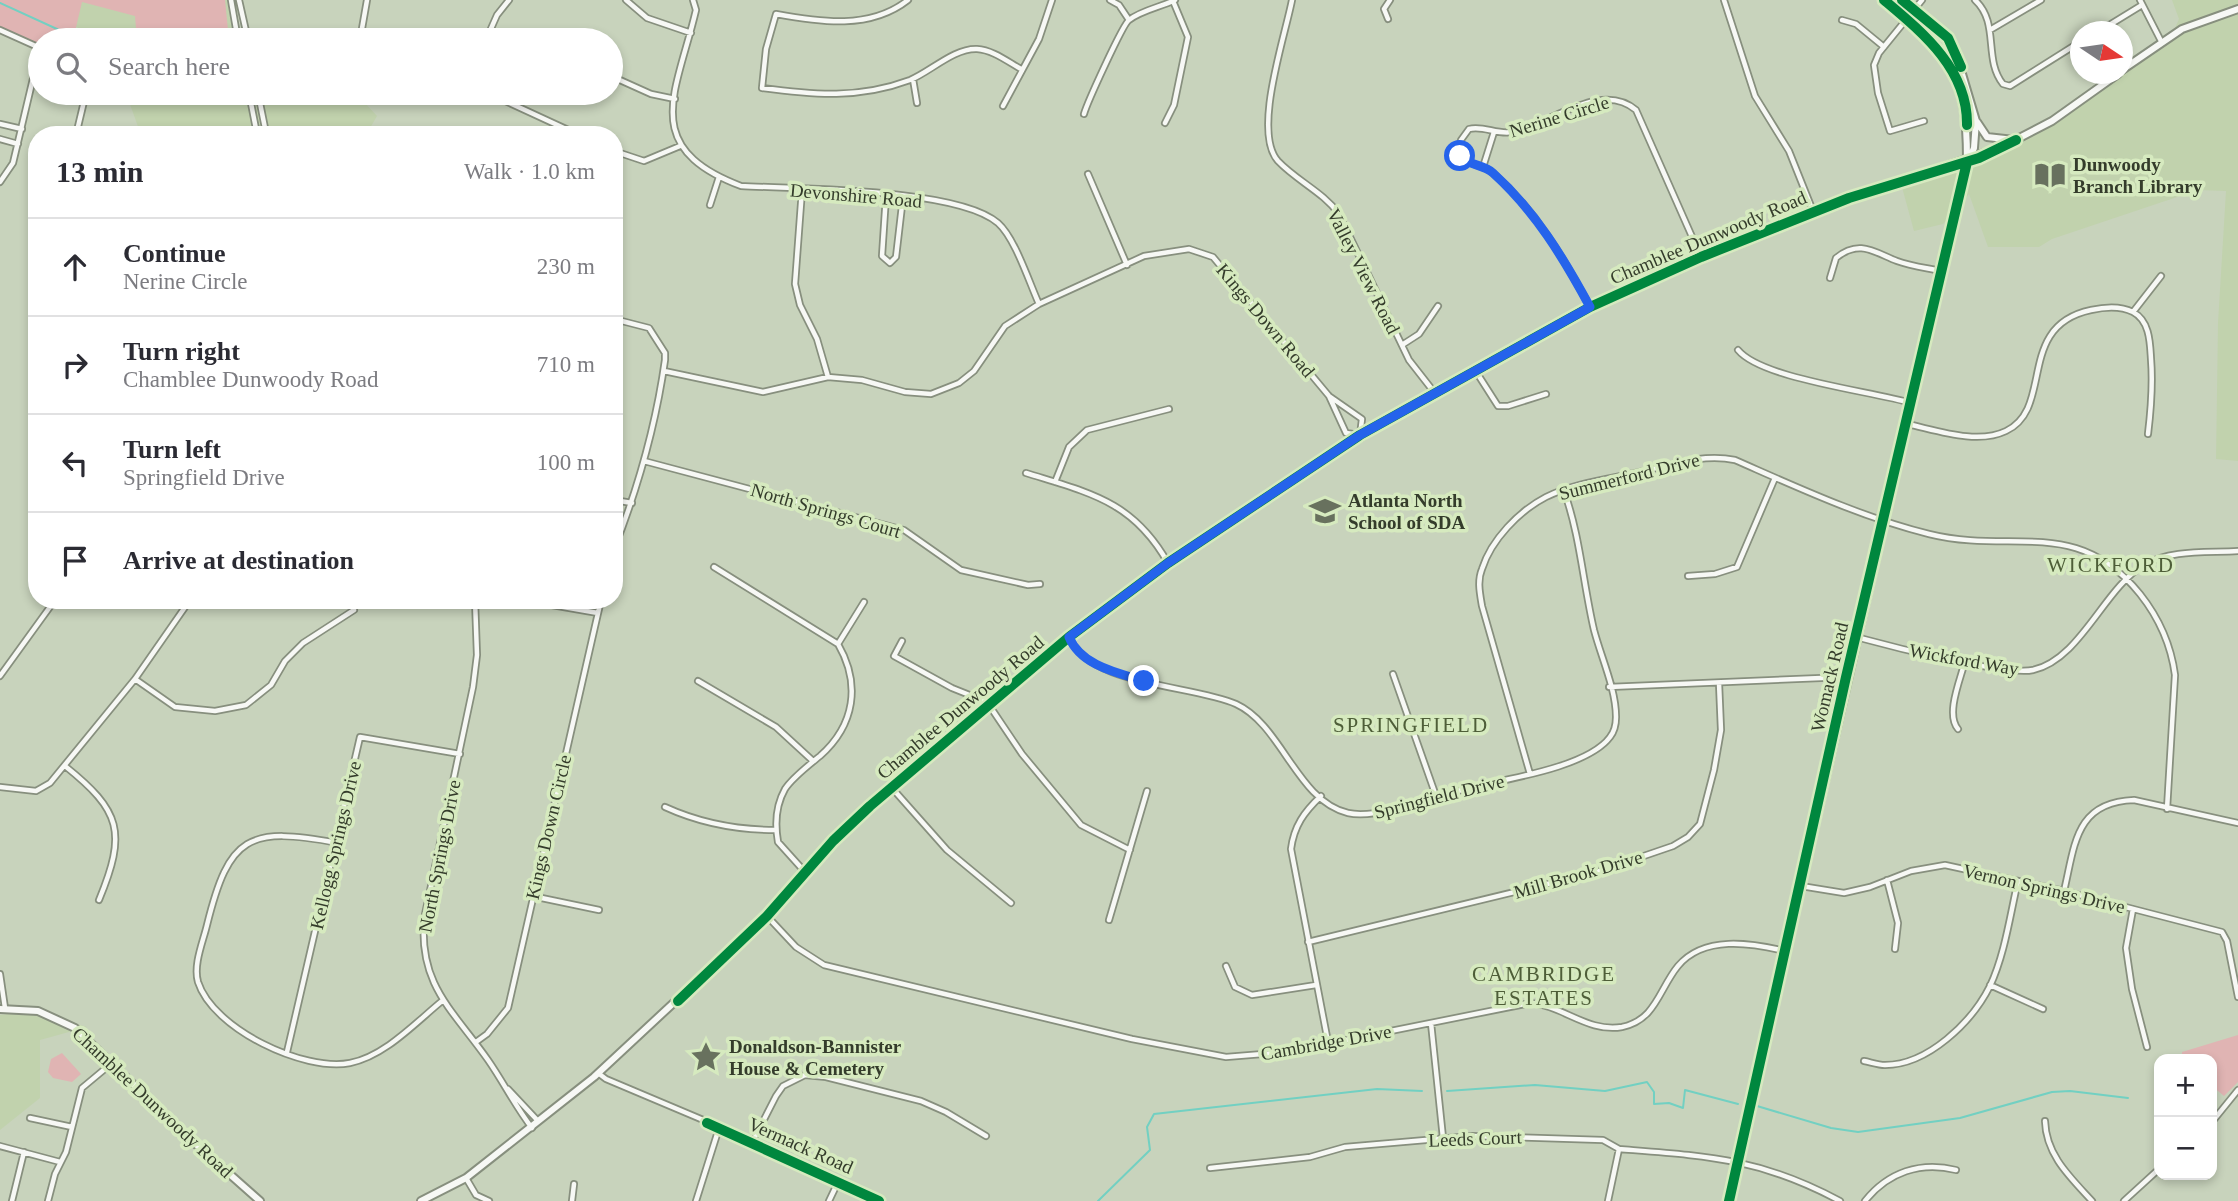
<!DOCTYPE html>
<meta charset="utf-8">
<style>
:root{--surface:#fff;--page:#f2f2f3;--text:#2b2b33;--muted:#7c7c81;--line:#e1e1e2}
body{margin:0;font-family:Georgia,serif;background:var(--page);color:var(--text)}
.controls{position:absolute;right:21px;bottom:21px;display:grid;overflow:hidden;border-radius:14px;box-shadow:0 4px 10px #0003}
.controls button{width:63px;height:63px;display:grid;place-items:center;padding:0;border:0;border-bottom:2px solid var(--line);background:var(--surface);color:var(--text);font:35px sans-serif}
.compass{position:absolute;left:2070px;top:21px;width:63px;height:63px;border-radius:50%;background:var(--surface);box-shadow:0 4px 10px #0003;rotate:103deg}
.stop{position:absolute;width:21px;height:21px;margin:-16px;border:5px solid #2563eb;border-radius:50%;background:#fff}
.stop.end{background:#2563eb;border-color:#fff;box-shadow:0 2px 7px #0008}
.list{margin:0;padding:0;list-style:none}
h2{display:flex;justify-content:space-between;align-items:center;height:91px;margin:0;padding:0 28px;font-size:30px}
h2 small{font-size:23px;font-weight:400;color:var(--muted)}
.list li{display:grid;grid-template-columns:46px 1fr auto;gap:21px;align-items:center;box-sizing:border-box;height:98px;padding:0 28px;border-top:2px solid var(--line)}
.list b{display:block;font-size:26px;white-space:nowrap}
.list p{margin:0;font-size:23px;white-space:nowrap;color:var(--muted)}
.list em{font-size:23px;font-style:normal;color:var(--muted)}
.icon{flex:none;width:38px;height:38px;fill:none;stroke:currentColor;stroke-width:2;stroke-linecap:round;stroke-linejoin:round}
.map{position:relative;flex:none;width:2238px;height:1201px;overflow:hidden}
.search{position:absolute;background:var(--surface);box-shadow:0 4px 10px #0003;left:28px;top:28px;width:595px;height:77px;display:flex;align-items:center;gap:18px;box-sizing:border-box;padding:0 24px;border-radius:38px;color:var(--muted);font-size:26px}
.panel{position:absolute;background:var(--surface);box-shadow:0 4px 10px #0003;left:28px;top:126px;width:595px;height:483px;border-radius:28px}
.map>svg:first-child{display:block}
.built{fill:#c1d2ad}
.green{fill:#e0b4b3}
.lines{fill:none;stroke-linecap:round;stroke-linejoin:round}
.stream{stroke:#72d0c2;stroke-width:2}
.minor-casing{stroke:#878f7e;stroke-width:8}
.tertiary-casing{stroke:#878f7e;stroke-width:10}
.minor{stroke:#f7f8f5;stroke-width:4.5}
.tertiary{stroke:#f7f8f5;stroke-width:6}
.cycleway-casing{stroke:#d6eabf;stroke-width:15}
.cycleway{stroke:#00873e;stroke-width:10}
.route{stroke:#2563eb;stroke-width:9}
.labels{text-anchor:middle;stroke-width:7;stroke-linejoin:round;paint-order:stroke}
.street-label{font-size:19px;fill:#343c2b;stroke:#d6eabf}
.poi-label{font-size:19px;font-weight:bold;fill:#343c2b;stroke:#d6eabf;text-anchor:start}
.neighbourhood-label{font-size:21px;letter-spacing:2px;fill:#4e5e38;stroke:#d6eabf}
</style>
<div class="map">
<svg width="2238" height="1201" viewBox="0 0 2238 1201">
<rect width="100%" height="100%" fill="#c8d3bc"/>
<path class="built" d="M10,0H227L234,40H108Z
M2172,0H2238V461L2216,459L2218,323L2226,191L2198,190L2052,239L2039,247H1988L1969,194L1943,224L1914,231L1900,180L2020,137L2068,112L2099,84L2115,74H2122L2123,69L2172,35L2179,19Z
M126,93H244L245,98L363,101L377,116L366,135H141Z
M18,1013H40L87,1027L40,1040V1098L0,1130V1015Z"/>
<path class="green" d="M0,0H225L229,40H137L135,16L82,2L73,40H40V46L0,32Z
M2238,1035V1082L2224,1096L2212,1086V1059H2182V1052Z
M62,1053L81,1074L72,1082L53,1078L48,1072L51,1059Z"/>
<g class="lines">
<path class="stream" d="M0,3L81,40
M347,93L372,99
M1447,1091L1535,1085L1605,1091L1647,1082L1654,1092V1104L1669,1103L1683,1108L1685,1090L1738,1104
M1757,1106L1831,1128L1858,1132L1960,1118L2052,1092L2070,1091L2128,1098
M1098,1201L1150,1150L1147,1127L1154,1114L1377,1089L1422,1091"/>
<defs>
<path id="minor" d="M231,0L238,40
M239,0L248,40
M626,0L647,18L691,33
M693,0L696,10C677,92 638,147 741,186C798,189 958,188 998,223C1015,238 1029,282 1039,304
M908,0C870,30 820,22 776,14L766,49L762,88C814,95 859,99 910,80C930,72 954,48 977,49C993,50 1008,62 1021,69
M1110,0L1119,5L1129,20
M1292,0C1285,37 1252,132 1278,161C1297,181 1323,192 1339,214L1409,360L1434,392
M1724,0L1755,96L1789,151L1813,211
M1922,0L1879,53L1874,65L1878,93L1890,131L1924,121
M1975,0C2000,23 1983,59 2003,84L2010,86L2080,42
M2140,0L2161,41
M1388,19L1384,9L1390,0
M1842,20L1856,24L1884,47
M0,30L40,48
M1990,30L2041,0
M2098,32L2142,5
M360,40L367,0
M486,40L497,15L509,0
M611,76L651,94L675,99
M913,79L917,103
M249,93L257,134
M258,93L266,133
M488,93L579,135
M1003,106L1039,39L1052,0
M1084,114C1087,103 1123,24 1129,20C1142,10 1161,7 1175,0
M1165,123L1174,105L1188,37L1173,1
M0,124L22,129
M76,135L86,93
M0,139L18,144
M614,151L644,161L680,146
M1483,167L1494,132
M1088,174L1127,265
M0,182L13,163L40,49
M802,190L795,284L800,305L817,339L828,377
M886,196L882,256L890,263L896,257L903,197
M710,205L719,177
M1830,278L1836,258C1859,239 1874,252 1897,261C1910,266 1927,268 1941,271
M1590,307C1563,257 1536,211 1493,173C1483,164 1469,166 1460,156L1461,140L1469,129C1483,125 1497,135 1512,132C1551,124 1601,80 1636,110L1701,257
M2133,312L2161,276
M614,319L649,328L665,353V360C656,424 638,488 614,549
M1402,345L1419,334L1438,306
M1738,350C1762,379 1871,391 1911,403
M1475,370L1498,406H1508L1546,394
M664,371L763,392L828,377L862,380L905,392L931,394L959,383L974,371L1005,326L1039,304L1144,256L1189,249L1213,257L1329,396L1362,419L1360,435L1346,433L1329,396
M1907,424C1936,430 1977,445 2006,431C2055,408 2015,326 2091,310C2104,307 2121,306 2133,312C2150,321 2150,343 2151,359C2153,384 2151,409 2148,434
M644,461L904,530L961,570L1028,585L1040,584
M1026,473C1090,493 1133,501 1168,563
M1055,482L1069,447L1087,430L1169,409
M614,500L632,503
M714,567L838,644C861,684 855,725 820,756C809,765 793,777 785,789C776,805 775,825 778,842L805,872
M1688,576L1715,574L1737,567L1775,478
M475,600L477,655L473,687L424,919C419,986 453,1010 488,1060C504,1083 515,1106 532,1128
M523,600L598,613
M1069,637C1089,686 1193,685 1236,704C1282,725 1297,801 1348,813C1379,820 1440,795 1472,787C1507,779 1588,767 1610,737C1614,732 1616,724 1616,717C1616,689 1601,657 1594,630C1583,583 1580,535 1564,491
M1856,637C1889,646 2006,676 2033,670C2081,659 2104,588 2144,565C2171,549 2208,553 2238,551
M902,641L894,656L952,688L987,702L1022,754L1081,825L1130,850
M838,644L864,602
M1393,674L1436,796
M0,676L55,600
M135,679L175,707L215,711L246,705L271,685L285,661L303,643L354,610
M698,681L776,727L813,761
M1609,687L1846,677
M1958,729C1945,714 1961,678 1965,661
M65,766C121,811 127,832 99,900
M1530,774L1482,606C1480,594 1477,581 1482,569C1491,540 1519,511 1546,497C1574,483 1609,479 1640,472C1671,465 1703,453 1735,460C1799,488 1861,517 1929,534C2013,555 2076,515 2140,594C2159,618 2171,645 2175,675L2167,809
M0,787L36,791L50,783L135,679L190,600
M892,788L947,850L1011,903
M1321,796C1304,812 1294,826 1291,849L1328,1042
M665,807C700,823 738,830 776,830
M338,843C248,826 229,836 207,925C203,942 193,965 198,982C213,1029 304,1072 350,1063C385,1056 415,1023 442,1001
M1887,880L1898,923L1895,949
M1801,886L1844,893L1870,887L1911,871L1945,865L2064,891L2222,932L2227,941L2238,997
M2064,891C2075,845 2075,802 2134,800L2238,823
M532,896L599,910
M2133,909L2126,948L2132,989L2147,1047
M767,916L796,947L824,965L1132,1039L1226,1057L1286,1052L1530,1003C1562,1005 1588,1033 1622,1027C1656,1020 1659,989 1678,966C1704,935 1751,943 1785,951
M1109,920L1147,791
M1308,942L1597,872L1673,846L1688,837L1700,824L1714,770L1721,730L1719,683
M1226,966L1235,987L1252,995L1316,985
M0,974L5,1008
M1990,985L2043,1009
M1431,1023L1443,1138
M476,1042L487,1034L508,1008L601,600
M287,1052L360,737L460,754
M1864,1061C1870,1062 1878,1065 1885,1065C1928,1065 1972,1022 1990,986C2005,954 2010,915 2018,881
M598,1073L606,1079L753,1141L879,1201
M508,1089L538,1121
M30,1118L72,1127
M2045,1121C2046,1155 2070,1177 2092,1201
M2212,1122L2238,1090
M753,1141L776,1096L783,1086L805,1075L826,1077L921,1101L946,1112L986,1136
M0,1146L60,1162
M1210,1168L1310,1157L1345,1147L1472,1136L1603,1140L1619,1149C1707,1156 1760,1158 1840,1201
M466,1178L476,1195L489,1201
M12,1201L24,1152
M48,1201L55,1174L66,1152L82,1088L112,1063
M572,1201L574,1184
M696,1201L719,1128
M829,1201L839,1180
M1608,1201L1619,1149
M1865,1201C1888,1172 1921,1161 1956,1170
M2124,1201L2159,1169"/>
<path id="tertiary" d="M1884,0C1949,54 1967,71 1967,160
M2122,70L2182,29L2238,9
M1977,122L1987,137L2014,140
M0,1009L38,1011L75,1028L190,1139L260,1201
M421,1201L466,1178L594,1077L767,916L833,841L870,806L1069,637L1168,563L1301,474L1434,392L1592,306L1813,211L2002,147L2052,121L2118,74
M1729,1201L1964,172L1974,148L1976,121L1957,57L1944,34L1902,0"/>
</defs>
<use href="#minor" class="minor-casing"/>
<use href="#tertiary" class="tertiary-casing"/>
<use href="#minor" class="minor"/>
<use href="#tertiary" class="tertiary"/>
<defs>
<path id="cycleway" d="M1884,0C1922,32 1968,69 1967,125
M1902,0L1948,38L1961,67
M678,1001L767,916L833,841L870,806L1069,637L1168,563L1360,435L1590,307L1701,257L1849,198L1979,158L2016,140
M707,1123L879,1201
M1729,1201L1846,677L1967,162"/>
</defs>
<use href="#cycleway" class="cycleway-casing"/>
<use href="#cycleway" class="cycleway"/>
</g>
<g class="lines">
<path class="route" d="M1144,681C1118,673 1081,666 1069,637L1168,563L1360,435L1590,307C1563,257 1535,211 1493,173C1483,164 1469,166 1460,156"/>
</g>
<defs>
<symbol id="library-bare" viewBox="-9 -9 18 18"><path d="M-6-4Q-3-5.5-.7-3.5V5Q-3 3-6 4ZM6-4Q3-5.5 .7-3.5V5Q3 3 6 4Z" fill="#68715e" stroke="#d6eabf" stroke-width="2.5" paint-order="stroke"/></symbol>
<symbol id="school-bare" viewBox="-9 -9 18 18"><path d="M0-5L7-2L0 1L-7-2ZM-4 1L0 2.5L4 1V4Q0 6-4 4Z" fill="#68715e" stroke="#d6eabf" stroke-width="2.5" paint-order="stroke"/></symbol>
<symbol id="sight-bare" viewBox="-9 -9 18 18"><path d="M0-6L1.8-2.2L6-1.7L2.9 1.2L3.7 5.4L0 3.3L-3.7 5.4L-2.9 1.2L-6-1.7L-1.8-2.2Z" fill="#68715e" stroke="#d6eabf" stroke-width="2.5" paint-order="stroke"/></symbol>
</defs>
<g fill-rule="evenodd">
<use href="#library-bare" x="2028" y="153" width="44" height="44"/>
<use href="#school-bare" x="1303" y="489" width="44" height="44"/>
<use href="#sight-bare" x="684" y="1035" width="44" height="44"/>
</g>
<g class="labels">
<g class="street-label">
<text transform="translate(1559 116) rotate(-17)" y="7">Nerine Circle</text>
<text transform="translate(856 195) rotate(5)" y="7">Devonshire Road</text>
<text transform="translate(1708 237) rotate(-23)" y="7">Chamblee Dunwoody Road</text>
<text transform="translate(1364 271) rotate(63)" y="7">Valley View Road</text>
<text transform="translate(1266 320) rotate(50)" y="7">Kings Down Road</text>
<text transform="translate(1629 476) rotate(-14)" y="7">Summerford Drive</text>
<text transform="translate(826 510) rotate(16)" y="7">North Springs Court</text>
<text transform="translate(1964 659) rotate(10)" y="7">Wickford Way</text>
<text transform="translate(1829 677) rotate(-77)" y="7">Womack Road</text>
<text transform="translate(960 707) rotate(-40)" y="7">Chamblee Dunwoody Road</text>
<text transform="translate(1439 796) rotate(-14)" y="7">Springfield Drive</text>
<text transform="translate(548 827) rotate(-77)" y="7">Kings Down Circle</text>
<text transform="translate(335 845) rotate(-77)" y="7">Kellogg Springs Drive</text>
<text transform="translate(439 856) rotate(-79)" y="7">North Springs Drive</text>
<text transform="translate(1578 874) rotate(-16)" y="7">Mill Brook Drive</text>
<text transform="translate(2044 888) rotate(13)" y="7">Vernon Springs Drive</text>
<text transform="translate(1326 1042) rotate(-10)" y="7">Cambridge Drive</text>
<text transform="translate(153 1102) rotate(43)" y="7">Chamblee Dunwoody Road</text>
<text transform="translate(1475 1138) rotate(-2)" y="7">Leeds Court</text>
<text transform="translate(801 1145) rotate(24)" y="7">Vermack Road</text>
</g>
<g class="poi-label">
<text x="2073" y="171">Dunwoody<tspan x="2073" dy="22">Branch Library</tspan></text>
<text x="1348" y="507">Atlanta North<tspan x="1348" dy="22">School of SDA</tspan></text>
<text x="729" y="1053">Donaldson-Bannister<tspan x="729" dy="22">House &amp; Cemetery</tspan></text>
</g>
<g class="neighbourhood-label">
<text x="2111" y="572">WICKFORD</text>
<text x="1411" y="732">SPRINGFIELD</text>
<text x="1544" y="981">CAMBRIDGE<tspan x="1544" dy="24">ESTATES</tspan></text>
</g>
</g>
</svg>
<div class="controls">
<button>+</button>
<button>−</button>
</div>
<svg class="compass" viewBox="-18 -18 36 36"><path d="M0-13l5 13h-10z" fill="#e53935"/><path d="M0 13l5-13h-10z" fill="#7c7c81"/></svg>
<div class="stop" style="left:1460px;top:156px"></div>
<div class="stop end" style="left:1144px;top:681px"></div>
<div class="search"><svg class="icon" aria-label="search" viewBox="0 0 24 24"><circle cx="10" cy="10" r="6"/><path d="M15 15l6 6"/></svg>Search here</div>
<section class="panel">
<h2>13 min<small>Walk · 1.0 km</small></h2>
<ul class="list">
<li><svg class="icon" aria-label="ahead" viewBox="0 0 24 24"><path d="M12 20V5M6 11l6-6 6 6"/></svg><div><b>Continue</b><p>Nerine Circle</p></div><em>230 m</em></li>
<li><svg class="icon" aria-label="right" viewBox="0 0 24 24"><path d="M7 20v-9h11M14 6l5 5-5 5"/></svg><div><b>Turn right</b><p>Chamblee Dunwoody Road</p></div><em>710 m</em></li>
<li><svg class="icon" aria-label="left" viewBox="0 0 24 24"><path d="M17 20v-9H6M10 6l-5 5 5 5"/></svg><div><b>Turn left</b><p>Springfield Drive</p></div><em>100 m</em></li>
<li><svg class="icon" aria-label="arrive" viewBox="0 0 24 24"><path d="M6 21V4h12l-3 4 3 4H6"/></svg><div><b>Arrive at destination</b></div></li>
</ul>
</section>
</div>
